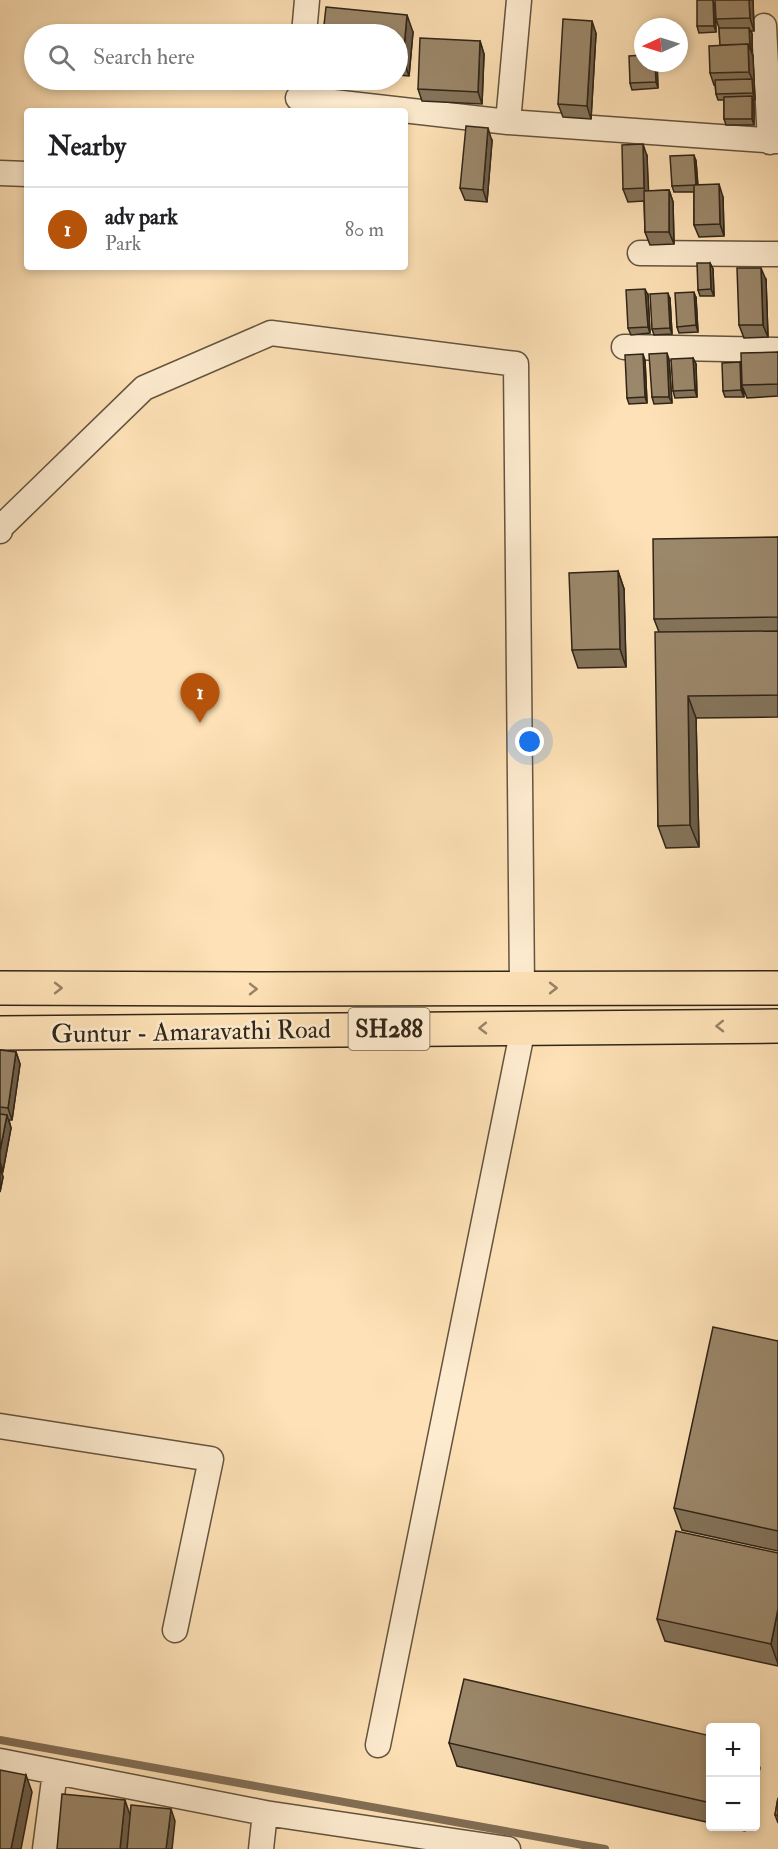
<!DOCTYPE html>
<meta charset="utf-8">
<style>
:root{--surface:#fff;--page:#f6f6f6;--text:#202124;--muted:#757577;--line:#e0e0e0;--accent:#b45309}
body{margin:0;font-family:"IM FELL Double Pica",serif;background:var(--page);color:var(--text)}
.controls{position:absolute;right:18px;bottom:18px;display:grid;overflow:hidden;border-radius:6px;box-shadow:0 3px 9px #0003}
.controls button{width:54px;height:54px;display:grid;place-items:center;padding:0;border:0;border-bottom:2px solid var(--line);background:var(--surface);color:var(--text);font:30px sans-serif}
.compass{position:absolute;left:634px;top:18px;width:54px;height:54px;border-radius:50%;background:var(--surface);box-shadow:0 3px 9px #0003;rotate:266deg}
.you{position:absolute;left:530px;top:742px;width:21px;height:21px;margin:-15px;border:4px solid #fff;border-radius:50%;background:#1a73e8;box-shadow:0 0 0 9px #1a73e833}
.badge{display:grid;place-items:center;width:39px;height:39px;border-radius:50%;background:var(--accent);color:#fff;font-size:20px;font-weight:700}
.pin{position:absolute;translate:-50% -50px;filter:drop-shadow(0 2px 3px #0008)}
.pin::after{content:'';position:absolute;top:32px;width:21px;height:18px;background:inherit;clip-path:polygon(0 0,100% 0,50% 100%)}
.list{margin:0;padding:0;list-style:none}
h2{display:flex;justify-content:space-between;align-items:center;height:78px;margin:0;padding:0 24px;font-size:26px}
h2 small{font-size:20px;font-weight:400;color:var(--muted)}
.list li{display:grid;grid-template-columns:39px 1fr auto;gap:18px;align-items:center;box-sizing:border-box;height:84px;padding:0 24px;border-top:2px solid var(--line)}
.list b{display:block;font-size:22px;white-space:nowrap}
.list p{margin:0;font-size:20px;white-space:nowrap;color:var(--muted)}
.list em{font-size:20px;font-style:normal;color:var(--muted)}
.icon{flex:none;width:33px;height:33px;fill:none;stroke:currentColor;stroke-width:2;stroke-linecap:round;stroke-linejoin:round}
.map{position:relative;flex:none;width:778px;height:1849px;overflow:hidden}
.search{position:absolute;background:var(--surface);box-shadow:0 3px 9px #0003;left:24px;top:24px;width:384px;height:66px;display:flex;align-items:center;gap:15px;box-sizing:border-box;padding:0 21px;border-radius:33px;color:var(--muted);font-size:22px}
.panel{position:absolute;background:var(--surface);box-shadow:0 3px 9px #0003;left:24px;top:108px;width:384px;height:162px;border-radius:6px}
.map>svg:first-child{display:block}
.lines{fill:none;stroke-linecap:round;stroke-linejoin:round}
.stream{stroke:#826f56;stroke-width:8}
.minor-casing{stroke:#64543f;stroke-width:27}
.primary-casing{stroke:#302517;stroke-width:36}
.minor{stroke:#feecd0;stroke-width:24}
.primary{stroke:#fee1b6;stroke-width:33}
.wall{fill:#85745b;stroke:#302517;stroke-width:1.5}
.shaded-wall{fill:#6c5e4a;stroke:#302517;stroke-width:1.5}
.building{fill:#9b876a;stroke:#302517;stroke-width:1.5}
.oneway{stroke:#978366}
.labels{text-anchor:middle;stroke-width:5;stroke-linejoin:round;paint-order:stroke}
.shield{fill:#feecd0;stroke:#6e614e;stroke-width:1.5}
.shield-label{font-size:24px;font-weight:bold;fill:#302517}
.street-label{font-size:26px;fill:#302517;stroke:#feecd0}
</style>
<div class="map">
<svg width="778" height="1849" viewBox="0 0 778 1849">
<rect width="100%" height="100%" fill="#fee1b6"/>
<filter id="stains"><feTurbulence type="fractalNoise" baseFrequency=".00333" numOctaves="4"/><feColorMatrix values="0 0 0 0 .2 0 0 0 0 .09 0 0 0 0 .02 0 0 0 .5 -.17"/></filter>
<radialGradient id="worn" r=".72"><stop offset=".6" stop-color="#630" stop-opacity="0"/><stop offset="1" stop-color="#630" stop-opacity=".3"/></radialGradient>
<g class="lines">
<path class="stream" d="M0,1740L605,1849"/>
<defs>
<path id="minor" d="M764,26L770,142
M304,34L307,0
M298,98L508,122L778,141
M508,122L519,0
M0,173L27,174
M640,253L778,254
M624,347L778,350
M0,531V528L144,388L271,333L516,364L522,988
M0,1426L211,1459L175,1630
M378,1745L523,1028
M0,1761L265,1813L508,1849
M45,1849L55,1772
M261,1849L265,1813"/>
<path id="primary" d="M0,988L260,989L778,988
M0,1033L778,1026"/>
</defs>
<use href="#minor" class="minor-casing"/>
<use href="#primary" class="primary-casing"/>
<use href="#minor" class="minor"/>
<use href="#primary" class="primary"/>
</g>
<path class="wall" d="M713,0L715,6L716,32L699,33L697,26Z
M753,0L754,31H751L752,34V53L753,56L754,85L755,100H753L754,103V125H726L724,119V100H718L716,94L715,85H714L710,73L720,45L719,28L716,19Z
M413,32L409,76L398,75V34Z
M596,33L591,119L563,117L558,104Z
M480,41L484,54L482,104L422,101L418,89Z
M643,63H657L658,88L632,90L630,83Z
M492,141L487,202L465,200L460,188Z
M647,156L648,191L669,190L673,202L674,244L650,245L645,232L644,201L628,202L623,189Z
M696,161L698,185L723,197L724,236L699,237L694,225V192H674L672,186Z
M710,263L713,269L714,296H700L698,290Z
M766,280L768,337L744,338L739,325Z
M648,295L650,333L631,335L628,328Z
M696,298L698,332L679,333L677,327Z
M670,299L672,334L654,335L652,329Z
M778,352V396L747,398L743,388L744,397H725L723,391L740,362L742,366Z
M693,358L696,364L697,397L675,398L673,391Z
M669,359L672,403L654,404L652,397Z
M645,360L647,403L629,404L627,398Z
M778,537V717L696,718L699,847L666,848L658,826L659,632L654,619Z
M618,571L624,589L626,667L578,668L572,650Z
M0,1050L16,1052L20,1064L12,1120H9L11,1128L3,1171L1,1170L3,1177L0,1192Z
M778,1341V1551L682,1530L674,1508Z
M778,1553V1666L665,1641L657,1619Z
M711,1736V1823L457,1766L449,1743Z
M778,1798V1823L775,1815Z
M724,1827H747L745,1831Z"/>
<path class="shaded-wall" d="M713,0L715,6L716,32L714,26Z
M749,0H753L754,31L750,18Z
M407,15L413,32L409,76L403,59Z
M592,21L596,33L591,119L587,106Z
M749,28L752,34V53L750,47Z
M480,41L484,54L482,104L478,92Z
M748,44L753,56L755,100L753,93L752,79L749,72Z
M655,63H657L658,88L656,82Z
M752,96L754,103V125L752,119Z
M488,128L492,141L487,202L483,190Z
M643,144L647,156L649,200L644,188Z
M694,155L696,161L698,191L696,185Z
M719,184L723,197L724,236L720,224Z
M669,190L673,202L674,244L669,232Z
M710,263L713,269L714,296L711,289Z
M761,268L766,280L768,337L763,325Z
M645,289L648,295L650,333L648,327Z
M694,292L696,298L698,332L696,325Z
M668,293L670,299L672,334L670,328Z
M667,353L669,359L672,403L669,397Z
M643,354L645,360L647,403L645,397Z
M693,358L696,364L697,397L695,390Z
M740,362L743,368L742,385L744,397L741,390Z
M618,571L624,589L626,667L620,649Z
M688,696L696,718L699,847L690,825Z
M16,1052L20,1064L12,1120L8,1108Z
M7,1115L11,1128L3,1171L0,1162V1151Z
M0,1167L3,1177L0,1192Z
M778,1609V1664L771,1644Z
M756,1756L760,1768L756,1786Z
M26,1775L32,1792L21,1849H11Z
M125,1800L131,1818L128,1849H120Z
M171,1809L175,1821L172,1849H166Z"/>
<path class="building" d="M697,0H713L714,26H697Z
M715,0H749L750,18L716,19Z
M326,7L407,15L403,59L398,58V34H323Z
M563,19L592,21L587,106L558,104Z
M719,28H749L750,47L748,44L720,45Z
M420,38L480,41L478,92L418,89Z
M748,44L749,72L710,73L709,46Z
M643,55V63H655L656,82L630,83L629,56Z
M752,79L753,93L716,94L715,80Z
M752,96V119H724V97Z
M466,126L488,128L483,190L460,188Z
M643,144L644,188L623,189L622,145Z
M694,155L696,185L672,186L670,156Z
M719,184L720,224L694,225V185Z
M669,190V232H645L644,191Z
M697,263H710L711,289L698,290Z
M737,268H761L763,325H739Z
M645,289L648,327L628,328L626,290Z
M694,292L696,325L677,327L675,293Z
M668,293L670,328L652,329L650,294Z
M778,352V384L742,385L741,353Z
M667,353L669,397H652L649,354Z
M643,354L645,397L627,398L625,355Z
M693,358L695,390L673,391L671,359Z
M740,362L741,390L723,391L722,363Z
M778,537V617L654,619L653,539Z
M618,571L620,649L572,650L569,573Z
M778,631V695L688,696L690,825L658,826L655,632Z
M0,1050L16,1052L8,1108L0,1107Z
M0,1114L7,1115L0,1151Z
M713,1327L778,1341V1531L674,1508Z
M676,1531L778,1553V1609L771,1644L657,1619Z
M464,1679L711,1736V1803L449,1743Z
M0,1770L26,1775L11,1849H0Z
M62,1794L125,1800L120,1849H57Z
M778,1798V1815H775Z
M131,1805L171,1809L166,1849H127Z"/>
<defs><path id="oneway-chevron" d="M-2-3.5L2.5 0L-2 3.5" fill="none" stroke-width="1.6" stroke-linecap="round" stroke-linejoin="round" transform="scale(1.5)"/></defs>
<g class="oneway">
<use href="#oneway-chevron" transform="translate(58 988)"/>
<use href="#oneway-chevron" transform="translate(553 988)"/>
<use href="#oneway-chevron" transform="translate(253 989)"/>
<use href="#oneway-chevron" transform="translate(720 1026) rotate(179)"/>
<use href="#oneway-chevron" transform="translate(483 1028) rotate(179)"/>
</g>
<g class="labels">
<rect class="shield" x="348.5" y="1008" width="81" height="42" rx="4.5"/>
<g class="shield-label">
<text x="389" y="1037">SH288</text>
</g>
<g class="street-label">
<text transform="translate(191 1031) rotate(-1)" y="9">Guntur - Amaravathi Road</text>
</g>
</g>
<rect width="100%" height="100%" filter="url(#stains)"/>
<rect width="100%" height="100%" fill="url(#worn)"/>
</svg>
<div class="controls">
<button>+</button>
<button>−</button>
</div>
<svg class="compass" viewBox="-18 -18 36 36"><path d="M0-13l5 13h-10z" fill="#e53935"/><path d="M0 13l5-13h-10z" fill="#757577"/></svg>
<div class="you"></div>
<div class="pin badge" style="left:200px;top:723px">1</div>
<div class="search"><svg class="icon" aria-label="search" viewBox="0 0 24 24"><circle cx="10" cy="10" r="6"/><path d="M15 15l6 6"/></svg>Search here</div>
<section class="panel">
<h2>Nearby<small></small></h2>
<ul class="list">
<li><span class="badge">1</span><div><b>adv park</b><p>Park</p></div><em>80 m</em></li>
</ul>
</section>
</div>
